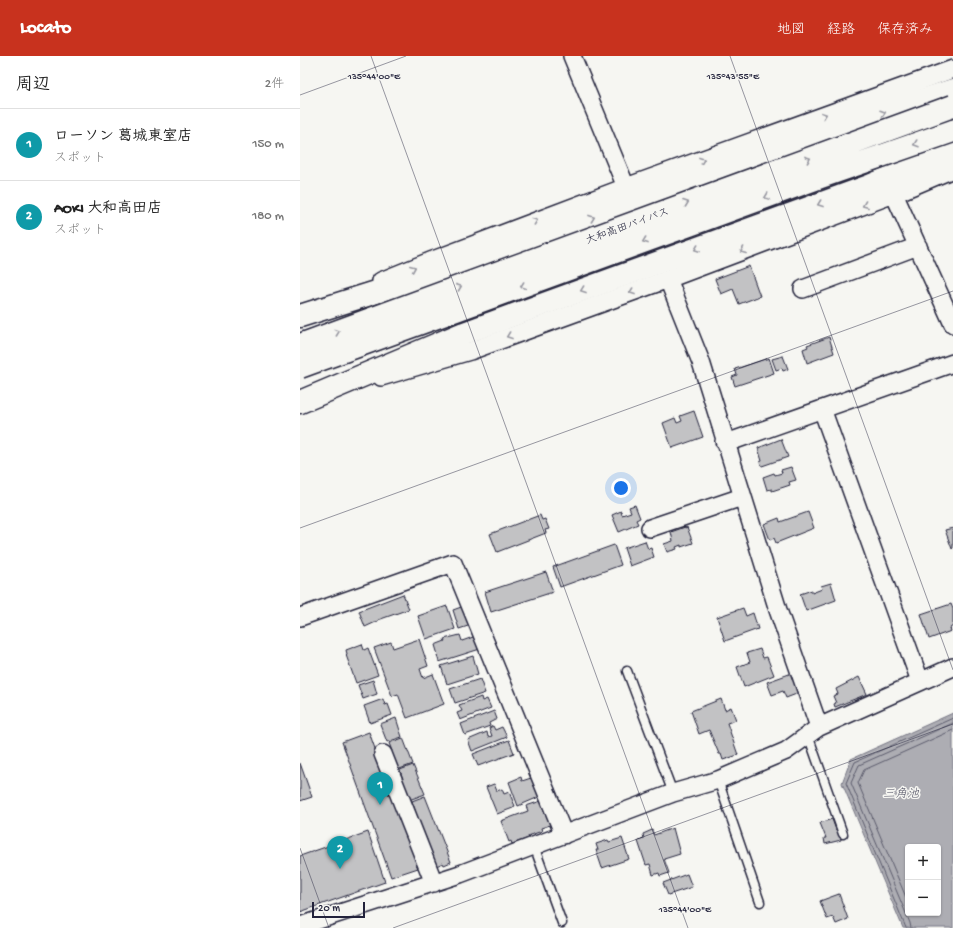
<!DOCTYPE html>
<html lang="ja">
<meta charset="utf-8">
<style>
:root{--surface:#fff;--page:#f2f2f2;--text:#222;--muted:#767676;--line:#e0e0e0;--accent:#c8321e}
body{margin:0;font-family:"Gochi Hand","Klee One",sans-serif;background:var(--page);color:var(--text)}
.controls{position:absolute;right:12px;bottom:12px;display:grid;overflow:hidden;border-radius:4px;box-shadow:0 1px 3px #0004}
.controls button{width:36px;height:36px;display:grid;place-items:center;padding:0;border:0;border-bottom:1px solid var(--line);background:var(--surface);color:var(--text);font:20px sans-serif}
.scale{position:absolute;left:12px;bottom:10px;width:53px;box-sizing:border-box;padding-left:4px;border:2px solid #22223b;border-top:0;font-size:11px;line-height:14px;white-space:nowrap;color:#22223b;-webkit-text-stroke:3px #f6f6f2;paint-order:stroke}
.you{position:absolute;left:321px;top:432px;width:14px;height:14px;margin:-10px;border:3px solid #fff;border-radius:50%;background:#1a73e8;box-shadow:0 0 0 6px #1a73e833}
.badge{display:grid;place-items:center;width:26px;height:26px;border-radius:50%;background:var(--accent);color:#fff;font-size:13px;font-weight:700}
.pin{position:absolute;translate:-50% -33px;filter:drop-shadow(0 1px 2px #0008)}
.pin::after{content:'';position:absolute;top:21px;width:14px;height:12px;background:inherit;clip-path:polygon(0 0,100% 0,50% 100%)}
.list{margin:0;padding:0;list-style:none}
h2{display:flex;justify-content:space-between;align-items:center;height:52px;margin:0;padding:0 16px;font-size:17px}
h2 small{font-size:13px;font-weight:400;color:var(--muted)}
.list li{display:grid;grid-template-columns:26px 1fr auto;gap:12px;align-items:center;box-sizing:border-box;height:72px;padding:0 16px;border-top:1px solid var(--line)}
.list b{display:block;font-size:15px;white-space:nowrap}
.list p{margin:0;font-size:13px;white-space:nowrap;color:var(--muted)}
.list em{font-size:13px;font-style:normal;color:var(--muted)}
.map{position:relative;flex:none;width:653px;height:872px;overflow:hidden}
header{display:flex;align-items:center;gap:24px;box-sizing:border-box;height:56px;padding:0 20px;background:var(--accent);color:#fff}
header strong{font-size:19px}
nav{display:flex;gap:22px;margin-inline-start:auto;font-size:14px}
main{display:flex}
aside{flex:1;background:var(--surface)}
.map>svg:first-child{display:block}
.water{fill:#adadb3;stroke:#757583;fill-rule:evenodd}
.lines{fill:none;stroke-linecap:round;stroke-linejoin:round}
.shore{stroke:#5a5a6b;stroke-width:1}
.building{fill:#c2c2c4;stroke:#22223b}
.lane-casing{stroke:#22223b;stroke-width:11}
.street-casing{stroke:#22223b;stroke-width:20}
.highway-casing{stroke:#22223b;stroke-width:25}
.lane{stroke:#f6f6f2;stroke-width:8}
.street{stroke:#f6f6f2;stroke-width:17}
.highway{stroke:#f6f6f2;stroke-width:22}
.highway-bridge-casing{stroke:#22223b;stroke-width:25;stroke-linecap:butt}
.highway-bridge{stroke:#f6f6f2;stroke-width:22}
.oneway{stroke:#9797a0}
.ticks{fill:none;stroke:#22223b;stroke-width:1;stroke-opacity:0.45}
.labels{text-anchor:middle;stroke-width:3;stroke-linejoin:round;paint-order:stroke}
.street-label{font-size:11px;fill:#22223b;stroke:#f6f6f2}
.water-label{font-size:12px;font-style:italic;fill:#535365;stroke:#f6f6f2}
.ticks-label{font-size:10px;text-anchor:middle;fill:#22223b;stroke:#f6f6f2;stroke-width:3;stroke-linejoin:round;paint-order:stroke}
</style>
<header>
<strong>Locato</strong>
<nav><a>地図</a><a>経路</a><a>保存済み</a></nav>
</header>
<main>
<aside>
<h2>周辺<small>2件</small></h2>
<ul class="list">
<li><span class="badge" style="background:#0f9aa8">1</span><div><b>ローソン 葛城東室店</b><p>スポット</p></div><em>150 m</em></li>
<li><span class="badge" style="background:#0f9aa8">2</span><div><b>AOKI 大和高田店</b><p>スポット</p></div><em>180 m</em></li>
</ul>
</aside>
<div class="map">
<svg width="653" height="872" viewBox="0 0 653 872">
<rect width="100%" height="100%" fill="#f6f6f2"/>
<filter id="ink" filterUnits="userSpaceOnUse"><feTurbulence type="fractalNoise" baseFrequency=".025" numOctaves="2"/><feDisplacementMap in="SourceGraphic" scale="8" xChannelSelector="R" yChannelSelector="G"/><feConvolveMatrix kernelMatrix="1 2 1 2 8 2 1 2 1" color-interpolation-filters="sRGB"/></filter>
<g filter="url(#ink)">
<path class="water" d="M653,657V872H603L542,727L551,703ZM608,791H638V857H608Z"/>
<g class="lines">
<path class="shore" d="M608,846L558,727L564,714L653,674
M606,872L546,727L555,706L653,662
M611,872L610,867L551,727L559,709L653,667"/>
</g>
<path class="building" d="M449,210L460,240L439,248L433,233L421,238L415,223Z
M529,281L534,297L507,307L503,293L508,291L507,289Z
M483,300L488,313L483,315L482,312L476,314L472,303Z
M469,302L474,317L435,330L432,321L437,319L435,313Z
M394,355L403,381L372,392L363,367L375,362L377,367L382,365L380,360Z
M481,383L488,401L462,410L460,406L462,405L458,392Z
M491,411L496,424L489,426L490,429L472,435V433L467,434L463,421L474,417L475,419L482,417L481,414Z
M335,449L340,462L336,464L338,468L319,476L312,459L321,455L322,459L331,456L329,451Z
M508,456L514,472L476,487L474,482L470,484L464,468L479,462L480,466Z
M240,459L242,464L245,463L249,473L245,474L246,477L197,496L190,478Z
M385,471V472L387,471L393,487L381,491V489L376,491L377,493L367,496L364,488L373,485L371,476Z
M653,472V492L652,493L645,474Z
M345,485L348,493L351,492L354,501L330,510L324,492Z
M314,489L321,509L260,531L253,511Z
M246,516L253,536L191,556L185,536Z
M531,527L536,544L506,555L500,538L512,534V537L522,533L521,530Z
M103,538L109,553L78,564V565L65,571L59,555Z
M651,548L653,553V570L650,572L651,575L629,583L621,558Z
M147,550L155,573L126,583L118,560Z
M164,550L171,569L159,573L153,554Z
M443,552L446,560L453,557L458,573L425,585L417,561Z
M160,579L162,585L176,580L180,593L139,606L137,599H138L135,589L145,585L144,583Z
M119,583L128,610L120,613L123,622L133,618L144,648L107,662L98,638L92,640L74,592L91,586L93,592Z
M62,588L64,594L68,592L78,619L56,627L46,599L47,598L46,594Z
M460,593L463,602L467,601L474,619L444,631L437,611L450,606L447,597Z
M173,600L178,618L147,628L141,610Z
M492,617L499,637L486,642L483,635L472,639L467,626Z
M559,621L567,638L535,651L534,648L536,647L533,640L538,638L536,633Z
M180,623L185,637L155,647L150,633Z
M73,624L77,638L63,643L58,629Z
M181,641L182,645L187,643L191,652L160,664L157,657L162,655L159,649Z
M83,643L85,649L88,648L92,659L70,667L64,650Z
M421,643L425,654L431,651L436,664L427,667L438,699L423,704L421,698H419L409,674L399,678L391,655Z
M194,655L197,663L189,667L190,670L165,679L161,668Z
M96,662L102,681L87,686L80,668Z
M193,670L195,674L202,671L207,681L172,695L168,684L187,676L188,681L192,680L189,672Z
M69,676L118,812L91,821L42,686Z
M103,682L113,708L97,714L90,695H92L89,687Z
M209,684L214,697L178,710L173,698Z
M0,707L12,741L0,745Z
M113,709L125,738L109,744L102,725L103,724L100,714Z
M221,721L222,725L231,722L239,741L218,750L209,726Z
M194,728L197,735L202,733L204,738L209,736L215,750L213,751V752L197,758L186,731Z
M125,740L151,806L144,809L143,807L134,811L124,785L127,784L122,773L121,774L113,755L115,754L112,745Z
M241,745L250,769L241,772L242,775L228,780L229,782L212,788L211,785L209,786L201,765L228,755L226,750Z
M532,763L536,774L539,773L541,784L525,788L524,782H526L520,767Z
M373,772L380,798L364,803L369,817L360,820L359,817L353,819L350,808L346,809L338,785L344,783L343,778L352,774L354,779Z
M68,776L85,826L0,856V800Z
M322,782L329,803L302,812L296,794H298L296,788L308,784L309,786Z
M387,818L392,831L368,839L363,827Z
M539,838L548,863L536,868L533,861L527,863L520,845Z"/>
<g class="lines">
<defs>
<path id="lane" d="M327,615L373,737
M508,679L543,778
M418,724L460,846
M234,790L262,867"/>
<path id="street" d="M272,0L326,131
M594,138L653,268
M368,223L401,306L478,554L519,671
M81,225L133,204L326,131L653,13
M503,233L618,190
M81,321L170,295L368,223L594,138L653,113
M522,353L620,625
M424,385L435,384L653,307
M350,472L442,441
M0,561L153,507L264,779
M83,698L134,827
M0,870L160,818L373,737L418,724L486,695L519,671L653,611"/>
<path id="highway" d="M0,260L137,217L546,69L653,34
M0,346L164,277L569,130L653,94"/>
</defs>
<use href="#lane" class="lane-casing"/>
<use href="#street" class="street-casing"/>
<use href="#highway" class="highway-casing"/>
<use href="#lane" class="lane"/>
<use href="#street" class="street"/>
<use href="#highway" class="highway"/>
<defs>
<path id="highway-bridge" d="M0,289L653,50
M0,311L521,121L653,75"/>
</defs>
<use href="#highway-bridge" class="highway-bridge-casing"/>
<use href="#highway-bridge" class="highway-bridge"/>
</g>
<defs><path id="oneway-chevron" d="M-2-3.5L2.5 0L-2 3.5" fill="none" stroke-width="1.6" stroke-linecap="round" stroke-linejoin="round"/></defs>
<g class="oneway">
<use href="#oneway-chevron" transform="translate(583 57) rotate(-18)"/>
<use href="#oneway-chevron" transform="translate(524 59) rotate(-20)"/>
<use href="#oneway-chevron" transform="translate(616 88) rotate(161)"/>
<use href="#oneway-chevron" transform="translate(508 103) rotate(-20)"/>
<use href="#oneway-chevron" transform="translate(402 104) rotate(-20)"/>
<use href="#oneway-chevron" transform="translate(467 141) rotate(160)"/>
<use href="#oneway-chevron" transform="translate(386 147) rotate(-20)"/>
<use href="#oneway-chevron" transform="translate(520 148) rotate(160)"/>
<use href="#oneway-chevron" transform="translate(565 149) rotate(159)"/>
<use href="#oneway-chevron" transform="translate(292 162) rotate(-20)"/>
<use href="#oneway-chevron" transform="translate(235 165) rotate(-20)"/>
<use href="#oneway-chevron" transform="translate(345 185) rotate(160)"/>
<use href="#oneway-chevron" transform="translate(397 193) rotate(160)"/>
<use href="#oneway-chevron" transform="translate(443 195) rotate(159)"/>
<use href="#oneway-chevron" transform="translate(113 212) rotate(-23)"/>
<use href="#oneway-chevron" transform="translate(223 230) rotate(160)"/>
<use href="#oneway-chevron" transform="translate(159 231) rotate(-20)"/>
<use href="#oneway-chevron" transform="translate(283 234) rotate(160)"/>
<use href="#oneway-chevron" transform="translate(332 236) rotate(160)"/>
<use href="#oneway-chevron" transform="translate(37 276) rotate(-20)"/>
<use href="#oneway-chevron" transform="translate(209 280) rotate(160)"/>
</g>
</g>
<path class="ticks" d="M71,0L388,872M430,0L653,614M0,39L106,0M0,472L653,235M0,792L29,872M93,872L653,668"/>
<g class="labels">
<g class="street-label">
<text transform="translate(327 169) rotate(-20)" y="4">大和高田バイパス</text>
</g>
<g class="water-label">
<text x="601" y="741">三角池</text>
</g>
</g>
<g class="ticks-label">
<text x="74" y="23">135°44'00"E</text>
<text x="433" y="23">135°43'55"E</text>
<text x="385" y="856">135°44'00"E</text>
</g>
</svg>
<div class="controls">
<button>+</button>
<button>−</button>
</div>
<div class="scale">20 m</div>
<div class="you"></div>
<div class="pin badge" style="left:80px;top:749px;background:#0f9aa8">1</div>
<div class="pin badge" style="left:40px;top:813px;background:#0f9aa8">2</div>
</div>
</main>
